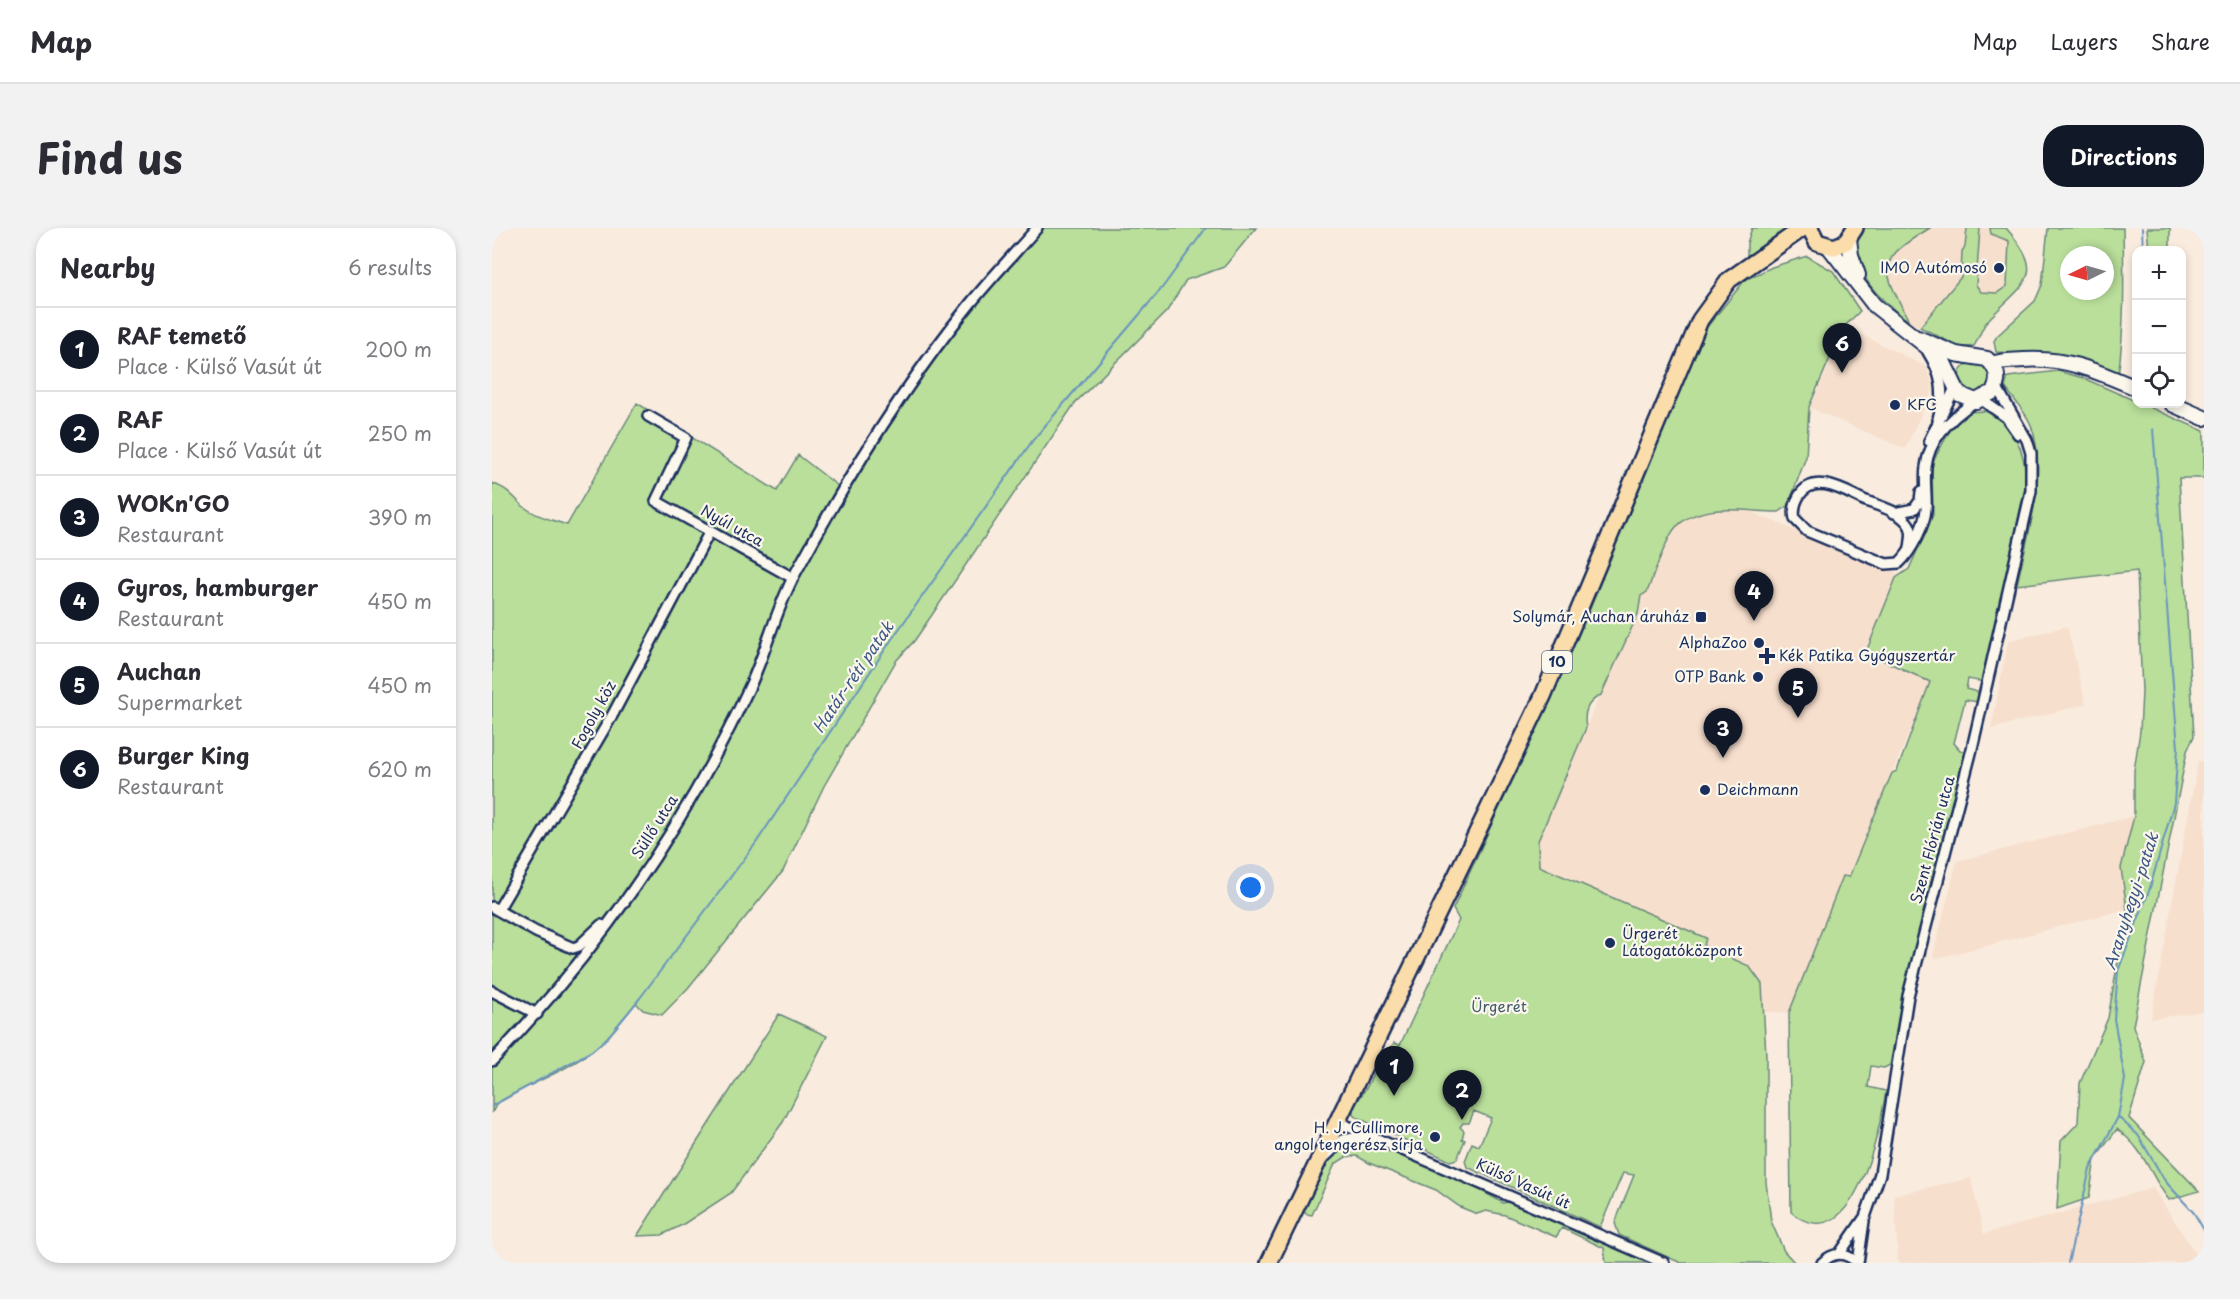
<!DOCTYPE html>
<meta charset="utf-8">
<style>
:root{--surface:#fff;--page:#f2f2f3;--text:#2b2b33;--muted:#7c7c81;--line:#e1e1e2;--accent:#111827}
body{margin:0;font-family:"Playpen Sans",sans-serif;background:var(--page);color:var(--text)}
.controls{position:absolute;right:18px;top:18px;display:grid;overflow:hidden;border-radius:12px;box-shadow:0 3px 9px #0003}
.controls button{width:54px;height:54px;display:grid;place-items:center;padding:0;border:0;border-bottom:2px solid var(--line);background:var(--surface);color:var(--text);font:30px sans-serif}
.compass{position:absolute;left:1568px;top:18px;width:54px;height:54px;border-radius:50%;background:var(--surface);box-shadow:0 3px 9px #0003;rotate:265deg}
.you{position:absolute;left:759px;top:660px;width:21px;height:21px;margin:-15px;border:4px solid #fff;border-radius:50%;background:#1a73e8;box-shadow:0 0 0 9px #1a73e833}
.badge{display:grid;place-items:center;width:39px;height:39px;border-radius:50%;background:var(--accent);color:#fff;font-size:20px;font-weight:700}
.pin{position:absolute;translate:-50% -50px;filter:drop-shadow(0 2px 3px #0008)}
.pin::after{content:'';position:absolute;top:32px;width:21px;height:18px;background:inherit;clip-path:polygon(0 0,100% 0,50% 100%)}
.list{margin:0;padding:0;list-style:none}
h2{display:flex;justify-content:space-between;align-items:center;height:78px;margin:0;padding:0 24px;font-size:26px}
h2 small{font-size:20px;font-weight:400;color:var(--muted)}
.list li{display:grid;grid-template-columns:39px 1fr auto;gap:18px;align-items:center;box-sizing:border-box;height:84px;padding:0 24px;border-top:2px solid var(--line)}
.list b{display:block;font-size:22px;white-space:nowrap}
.list p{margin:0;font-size:20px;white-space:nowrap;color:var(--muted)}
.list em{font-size:20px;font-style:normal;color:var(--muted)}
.icon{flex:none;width:33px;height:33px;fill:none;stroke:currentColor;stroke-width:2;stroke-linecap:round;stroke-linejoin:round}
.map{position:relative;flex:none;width:1712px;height:1035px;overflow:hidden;border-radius:24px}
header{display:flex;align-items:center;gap:36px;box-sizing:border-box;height:84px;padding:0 30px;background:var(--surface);border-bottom:2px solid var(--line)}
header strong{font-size:28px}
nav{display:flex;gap:33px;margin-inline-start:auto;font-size:21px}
.intro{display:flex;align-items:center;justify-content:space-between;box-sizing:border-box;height:144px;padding:0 36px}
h1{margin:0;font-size:42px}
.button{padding:15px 27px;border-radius:24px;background:var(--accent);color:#fff;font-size:21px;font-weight:700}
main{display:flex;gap:36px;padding:0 36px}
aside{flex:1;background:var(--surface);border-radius:24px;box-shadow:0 3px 9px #0003}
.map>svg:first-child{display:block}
.built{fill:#f7dfcd}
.green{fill:#b9df9a;stroke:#6a877c;stroke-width:1.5;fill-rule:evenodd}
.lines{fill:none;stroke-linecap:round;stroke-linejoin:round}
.stream{stroke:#6994be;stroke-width:2}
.street-casing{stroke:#1b2f5e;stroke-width:14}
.secondary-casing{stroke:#1b2f5e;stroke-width:18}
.primary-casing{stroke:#1b2f5e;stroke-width:20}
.street{stroke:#fbf7ec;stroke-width:9}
.secondary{stroke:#fbf7ec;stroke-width:14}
.primary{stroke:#fbddab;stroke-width:15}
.rail{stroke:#1b2f5e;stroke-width:2}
.poi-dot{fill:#1b2f5e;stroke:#fbf7ec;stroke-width:2}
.labels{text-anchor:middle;stroke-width:4.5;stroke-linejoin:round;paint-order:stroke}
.shield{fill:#fbf7ec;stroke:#5e6b89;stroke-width:1.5}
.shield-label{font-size:14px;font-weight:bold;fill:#1b2f5e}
.poi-label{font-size:15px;fill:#1b2f5e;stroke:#fbf7ec;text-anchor:end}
.street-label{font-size:15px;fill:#1b2f5e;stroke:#fbf7ec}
.park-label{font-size:15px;fill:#425b6d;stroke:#fbf7ec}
.water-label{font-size:16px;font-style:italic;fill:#3c5986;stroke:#fbf7ec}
</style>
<header>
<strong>Map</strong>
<nav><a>Map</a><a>Layers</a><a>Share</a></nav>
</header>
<div class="intro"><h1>Find us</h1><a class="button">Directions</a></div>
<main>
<aside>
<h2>Nearby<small>6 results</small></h2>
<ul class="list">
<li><span class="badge">1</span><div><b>RAF temető</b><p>Place · Külső Vasút út</p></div><em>200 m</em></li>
<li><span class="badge">2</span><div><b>RAF</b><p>Place · Külső Vasút út</p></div><em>250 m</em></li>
<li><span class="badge">3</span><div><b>WOKn'GO</b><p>Restaurant</p></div><em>390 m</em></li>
<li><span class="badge">4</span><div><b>Gyros, hamburger</b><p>Restaurant</p></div><em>450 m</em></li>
<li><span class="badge">5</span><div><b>Auchan</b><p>Supermarket</p></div><em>450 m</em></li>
<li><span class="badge">6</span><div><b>Burger King</b><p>Restaurant</p></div><em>620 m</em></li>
</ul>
</aside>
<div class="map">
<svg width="1712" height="1035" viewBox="0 0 1712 1035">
<rect width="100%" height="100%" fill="#f9ecde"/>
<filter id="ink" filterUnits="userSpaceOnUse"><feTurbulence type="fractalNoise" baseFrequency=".0167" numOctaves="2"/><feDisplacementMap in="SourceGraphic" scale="12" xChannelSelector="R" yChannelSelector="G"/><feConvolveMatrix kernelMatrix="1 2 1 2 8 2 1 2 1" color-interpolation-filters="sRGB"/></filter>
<g filter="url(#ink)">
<path class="built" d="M1438,0H1475L1473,19L1470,23L1469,49L1428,99L1417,93L1401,63L1394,39L1399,29L1408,19Z
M1488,0H1498L1499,6L1517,13L1515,58L1505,65L1489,64L1484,57Z
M1354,99L1435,139L1441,161L1413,221L1318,180Z
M1210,280L1252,281L1414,349L1439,454L1356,649L1351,648L1297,785L1272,784L1270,756L1257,738L1212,718L1214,710L1045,641L1044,614L1182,296Z
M1575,398L1594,476L1499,501L1516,413Z
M1706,533L1712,534V783L1659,791Z
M1642,588L1629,640L1635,681L1443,731L1441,727L1465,633Z
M1479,950L1492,1006L1661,960L1710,1035H1406L1402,967Z"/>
<path class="green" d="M546,0H764L732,39L694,52L675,83L583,175L423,412L404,433L332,558L291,643L196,760L170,787L151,782L144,775C130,792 117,810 100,823C71,845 36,856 5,875L0,885V255C19,263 17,265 31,278C43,288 61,292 75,297L145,175L285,263L306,227L346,258L378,208L458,101Z
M1260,0H1304L1255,28V15Z
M1370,0H1438C1383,33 1389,38 1417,93C1387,72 1351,39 1370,0Z
M1475,0H1488L1484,57L1489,64L1505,65L1515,58L1517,13L1499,6L1498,0H1514C1556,47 1533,54 1498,90C1490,97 1488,109 1482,118L1469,120L1428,99L1469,49L1470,23L1473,19Z
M1556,0H1631C1632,50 1633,99 1626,148L1584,129L1504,124L1502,113L1505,108L1543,73L1550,57ZM1577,27H1613V63H1577Z
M1655,0H1678V22H1657Z
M1315,28L1341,43L1368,83L1351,100L1317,179L1314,229L1296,278L1287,284C1254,284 1209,273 1184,299C1174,309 1161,349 1155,364L1149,368L1146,386L1109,467C1095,474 1091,484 1094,500L1046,613L1047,638L1214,710L1212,718L1257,738L1270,756L1274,827V954L1279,993L1292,1023L1303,1035H1189L1127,1007L1123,995L1142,947L1131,945L1108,999L975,939L973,933L980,915L987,918L999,890L982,883L977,895H971L968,899L972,903L970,911L973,912L965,931L958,933L862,888L860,882L876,857L890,825L898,822L902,815L908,817L967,692L961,681L1096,386L1178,177L1215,99L1253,52L1280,39Z
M1467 150a16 16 0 1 1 32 0a16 16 0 1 1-32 0Z
M1566,143L1591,150L1712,203V250H1687L1702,508L1695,523L1641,798L1654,834L1637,890L1707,963L1677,972C1656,944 1654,923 1625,901L1603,931L1597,970L1565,981L1569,913L1586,895L1588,855L1616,790L1635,682L1629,640L1642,588V543L1648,503L1650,464L1645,343L1525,357C1535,307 1557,247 1539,197C1534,184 1521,171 1513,159L1516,149Z
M1493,183C1523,196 1533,222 1534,254L1492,454L1476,451L1474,461L1489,465L1487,474L1473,472L1462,515L1468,522L1475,524L1411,769L1398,837L1392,840L1379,838L1376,859L1394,863C1388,902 1361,1035 1299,984L1297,785L1351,648L1357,649L1400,545L1405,543L1438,454L1374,424L1404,350L1417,341L1441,287L1440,235L1459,201L1476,184Z
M287,786L335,808L291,894L239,965L190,997L170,1007L145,1008Z
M860,914L880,916L974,954L1011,975L1020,973L1162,1035H1114L1112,1020L1070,1000L1064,1009L1013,987L994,983L985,986L968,979L944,962L877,935L865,928L854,929L843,936L820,987L814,986L812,983C824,958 832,924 860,914Z"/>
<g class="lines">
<path class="stream" d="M1650,0L1651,22
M0,878L100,823L116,809L148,770L264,615L400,411L541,212L670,60L714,0
M1626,889L1646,907L1673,953L1702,985L1712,1002
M1576,1035L1598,941L1626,889L1633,851L1622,791L1626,743L1657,663L1682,575L1686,520L1661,201"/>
<defs>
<path id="street" d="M1436,124C1450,146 1453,165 1446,191
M1490,172L1514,189L1526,206
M156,188L194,210L164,273L301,350
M1437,213L1463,160
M1402,285L1422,281L1428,273L1429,264
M1418,320C1419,311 1422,302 1415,294C1406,283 1387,278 1374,273C1354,264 1322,243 1307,268C1303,275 1301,283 1303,291L1315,303L1394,336L1407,335C1419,324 1433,297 1434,281C1435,267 1432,253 1434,239C1437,210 1461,188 1484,173
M0,679L44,704L81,720L87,718L109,697L114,699
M6,682L121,486L218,303
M0,763L45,786
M0,833C106,723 194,596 258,458C275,421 284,381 303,346C354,252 411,158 478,76C499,50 523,25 545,0
M846,894L1172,1035
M834,928L851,912L873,908
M1348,1025L1373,989L1388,946L1416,768L1479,525L1539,263V225L1535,212L1504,158
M1330,1035C1342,1023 1353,1024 1366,1035
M1366,1035L1372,993"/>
<path id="secondary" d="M1357,11L1359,27L1366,47
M1337,19L1382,77L1439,122L1452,135L1467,166L1484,173L1501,164C1508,152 1506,141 1495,131L1464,126L1426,110
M1500,136C1511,132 1521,133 1532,132C1574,129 1607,144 1644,160
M1680,176L1712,190"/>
<path id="primary" d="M1318,0L1325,14L1342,19L1354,14L1363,0
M777,1035L1051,468L1208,92L1237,52L1311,0"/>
</defs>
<use href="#street" class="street-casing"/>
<use href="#secondary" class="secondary-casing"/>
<use href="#primary" class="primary-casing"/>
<use href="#street" class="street"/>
<use href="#secondary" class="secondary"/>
<use href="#primary" class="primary"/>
<path class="rail" d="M1710,0L1712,16"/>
</g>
</g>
<g class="poi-dot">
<circle cx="1507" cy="40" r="6"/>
<circle cx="1403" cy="177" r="6"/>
<rect x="1203" y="383" width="12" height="12" rx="3"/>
<circle cx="1267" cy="415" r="6"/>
<path d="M1272 419h6v6h6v6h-6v6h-6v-6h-6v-6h6z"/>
<circle cx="1266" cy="449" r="6"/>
<circle cx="1213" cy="562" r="6"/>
<circle cx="1118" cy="715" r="6"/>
<circle cx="943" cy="909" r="6"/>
</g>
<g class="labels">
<rect class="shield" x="1050" y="423" width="30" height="22" rx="4.5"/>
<g class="shield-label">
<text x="1065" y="439">10</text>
</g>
<g class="poi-label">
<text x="1495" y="45">IMO Autómosó</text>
<text x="1415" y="182" text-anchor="start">KFC</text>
<text x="1197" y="394">Solymár, Auchan áruház</text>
<text x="1255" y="420">AlphaZoo</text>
<text x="1287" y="433" text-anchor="start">Kék Patika Gyógyszertár</text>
<text x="1254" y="454">OTP Bank</text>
<text x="1225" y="567" text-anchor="start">Deichmann</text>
<text x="1130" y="711" text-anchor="start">Ürgerét<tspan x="1130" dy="17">Látogatóközpont</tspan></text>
<text x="931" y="905">H. J. Cullimore,<tspan x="931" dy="17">angol tengerész sírja</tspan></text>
</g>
<g class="street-label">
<text transform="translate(240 298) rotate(29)" y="5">Nyúl utca</text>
<text transform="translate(102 487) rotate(-61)" y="5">Fogoly köz</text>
<text transform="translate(163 599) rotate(-58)" y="5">Süllő utca</text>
<text transform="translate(1441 612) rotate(-75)" y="5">Szent Flórián utca</text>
<text transform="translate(1031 956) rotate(24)" y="5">Külső Vasút út</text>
</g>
<g class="park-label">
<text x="1007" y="784">Ürgerét</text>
</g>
<g class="water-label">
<text transform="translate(361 449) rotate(-56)" y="6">Határ-réti patak</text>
<text transform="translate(1639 673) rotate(-72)" y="6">Aranyhegyi-patak</text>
</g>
</g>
</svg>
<div class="controls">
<button>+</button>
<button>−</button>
<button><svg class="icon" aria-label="locate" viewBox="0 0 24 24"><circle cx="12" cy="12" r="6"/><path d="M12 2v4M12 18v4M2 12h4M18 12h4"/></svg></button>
</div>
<svg class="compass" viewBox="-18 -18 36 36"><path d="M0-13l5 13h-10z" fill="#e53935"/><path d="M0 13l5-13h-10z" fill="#7c7c81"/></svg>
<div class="you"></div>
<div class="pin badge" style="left:902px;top:868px">1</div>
<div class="pin badge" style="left:970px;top:892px">2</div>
<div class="pin badge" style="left:1231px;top:530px">3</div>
<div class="pin badge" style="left:1262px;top:393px">4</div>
<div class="pin badge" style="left:1306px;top:490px">5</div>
<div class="pin badge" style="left:1350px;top:145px">6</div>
</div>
</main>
